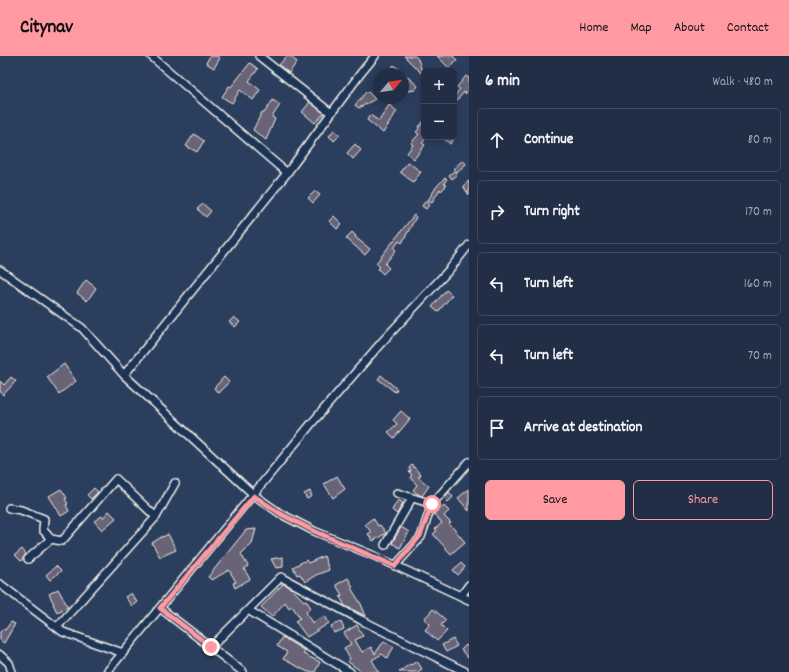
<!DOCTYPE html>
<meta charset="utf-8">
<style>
:root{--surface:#212e46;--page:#2d3a51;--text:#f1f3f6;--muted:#a2a8b3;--line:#3e4a5f;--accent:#ff9aa2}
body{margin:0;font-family:Dekko,sans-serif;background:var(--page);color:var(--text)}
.controls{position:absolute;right:12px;top:12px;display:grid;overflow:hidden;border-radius:6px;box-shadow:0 2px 10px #0003}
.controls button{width:36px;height:36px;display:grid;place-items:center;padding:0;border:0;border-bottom:1px solid var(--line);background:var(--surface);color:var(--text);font:20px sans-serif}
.compass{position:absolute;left:373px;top:12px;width:36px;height:36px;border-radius:50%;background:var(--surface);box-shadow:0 2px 10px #0003;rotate:61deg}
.stop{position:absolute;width:12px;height:12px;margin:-9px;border:3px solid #ff9aa2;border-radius:50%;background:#fff}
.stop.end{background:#ff9aa2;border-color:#fff;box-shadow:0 1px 4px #0008}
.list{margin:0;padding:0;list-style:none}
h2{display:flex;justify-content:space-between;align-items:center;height:52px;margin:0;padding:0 16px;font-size:17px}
h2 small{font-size:13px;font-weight:400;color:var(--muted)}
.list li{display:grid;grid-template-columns:26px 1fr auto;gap:12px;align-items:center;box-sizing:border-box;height:64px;margin:0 8px 8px;padding:0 8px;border:1px solid var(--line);border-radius:6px}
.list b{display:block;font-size:15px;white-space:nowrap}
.list em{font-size:13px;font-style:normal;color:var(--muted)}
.actions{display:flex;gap:8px;padding:12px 16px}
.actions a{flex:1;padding:9px 0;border:1px solid var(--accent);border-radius:6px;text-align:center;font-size:14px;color:var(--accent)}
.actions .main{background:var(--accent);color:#111}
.icon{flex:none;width:22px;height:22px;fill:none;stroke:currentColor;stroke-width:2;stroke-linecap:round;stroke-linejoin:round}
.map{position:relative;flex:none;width:469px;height:616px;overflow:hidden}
header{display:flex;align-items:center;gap:24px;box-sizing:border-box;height:56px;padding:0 20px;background:var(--accent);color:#111}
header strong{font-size:19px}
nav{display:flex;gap:22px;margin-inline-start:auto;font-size:14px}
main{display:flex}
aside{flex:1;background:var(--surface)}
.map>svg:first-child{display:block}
.building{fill:#686476;stroke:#f4f1e8}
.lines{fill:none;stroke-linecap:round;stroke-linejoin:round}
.minor-casing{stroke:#f4f1e8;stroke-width:10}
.minor{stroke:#1d3557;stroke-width:7}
.route{stroke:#ff9aa2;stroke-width:5}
</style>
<header>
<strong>Citynav</strong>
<nav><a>Home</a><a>Map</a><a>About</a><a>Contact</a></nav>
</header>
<main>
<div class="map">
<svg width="469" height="616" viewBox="0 0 469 616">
<rect width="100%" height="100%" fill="#2c3e5d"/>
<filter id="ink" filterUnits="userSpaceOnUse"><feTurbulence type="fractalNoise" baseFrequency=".025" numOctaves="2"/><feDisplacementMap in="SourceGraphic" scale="8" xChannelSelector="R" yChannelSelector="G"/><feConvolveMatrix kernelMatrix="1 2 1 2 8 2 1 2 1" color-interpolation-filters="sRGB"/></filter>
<g filter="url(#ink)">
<path class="building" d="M210,0H217L220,2L214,12L206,7Z
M287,0H290L297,6L289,17L279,9Z
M404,0H415L418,3L423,19Z
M437,0H453L457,4L449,12Z
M250,7L258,13L249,25L260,34L253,44L240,34L232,47L222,41L229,30L231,31Z
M394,9L418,30L415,34L408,35L403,31V18H392L391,12Z
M466,20L469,22V33L465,38L464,36L454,48V40L460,33L457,31Z
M367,35L375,43L359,52L355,49Z
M273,44L280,49L272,61L275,63L266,84L253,74L262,56L264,57Z
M310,46L324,57L315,67L302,56Z
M389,49L397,55L383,77L367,64L370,59L379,65Z
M424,65V81H428L422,87L425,89L414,103L407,97L413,89L411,87L419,78L416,76L419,73L418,72Z
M334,74L340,79L334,85L329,80Z
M194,78L204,85L197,96L186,90Z
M442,81H455L450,88Z
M355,88L361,94L353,103L347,97Z
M463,104L466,108L457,116L453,113Z
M408,106L421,116L413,126L400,116Z
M454,115L457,119L452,123L449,119Z
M445,122L447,123L444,127L446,130L441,135L440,133L432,146L428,144L437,130Z
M469,125V139L463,130Z
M315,135L320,139L313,147L308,142Z
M426,144L430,148L426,153L422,150Z
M203,148L211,155L206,161L197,153Z
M414,159L416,161L402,187L399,185L394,192L396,194L385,208L389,212L383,218L378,213L380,211L376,207Z
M334,160L342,168L337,173L329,165Z
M352,176L356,180L355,181L370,193L365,199L346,182Z
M86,224L96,232L87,245L77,237Z
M446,234L452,239L438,256L432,251Z
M234,261L240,266L235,271L229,266Z
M64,308L76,325L59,338L47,321Z
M381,319L397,333L395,336L378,323Z
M11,321L16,325L3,339L0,335V325L4,329Z
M224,321L229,326L218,337L214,332Z
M401,355L410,363L394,382L388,376L397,368L393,364Z
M412,409L421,419L418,421L429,430L422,440L418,438L413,434L417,429L410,421L412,419L409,416L411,415L409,412Z
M337,420L345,433L333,442L324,428Z
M94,432L98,436L91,443L87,439Z
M61,433L67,442L65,443L68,448L66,449L69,455L61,460L49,440Z
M469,433V455L458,442Z
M310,435L312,440L307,443L304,438Z
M449,436L453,441L448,446L444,442Z
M398,444L403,447L397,458L392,454Z
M444,450L449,455L444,460L451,467L449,468L454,473L465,486L451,498L433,478L437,475L435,473L442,467L434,458Z
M109,455L116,462L102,474L94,465L102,460L103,462Z
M373,462L378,470L380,469L386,477L373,485L368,478L371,476L365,468Z
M401,471L409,476L400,492L392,487Z
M256,473L252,487L241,498L248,510L244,513L250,523L235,532L233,527L236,526L229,514L212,524L208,521L246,474Z
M168,478L176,494L160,501L152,487L163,480V481Z
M22,493L26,498L21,505L15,499Z
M324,500L329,514L316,519L305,526L300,518L297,519L293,511L306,504L308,507Z
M283,501V511L276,512L271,503Z
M461,507L465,511L458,519L453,514Z
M56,510L61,515L50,524L46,519Z
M348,522L353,531L351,532L361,548L366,560L345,550L340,541L342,539L336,529Z
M283,528L290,531L304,545L306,544L311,552L306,556L312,567L325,560L329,567L307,581L295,565L300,562L292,550L289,552L285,546L272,561L261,551Z
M58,533L68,551L57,556L53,548H54L49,538Z
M131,537L137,546L132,550L125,541Z
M433,553L446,564L441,569L447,575L437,585L425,574L430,568L424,563Z
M11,566L15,568L4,587L0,584V576L3,573L5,574Z
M341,566L344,573L334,577L331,570Z
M357,569L363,580L355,584L362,596L371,591L375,598L384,585L394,591L387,602L382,598L372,604L379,616H362L347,605L350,603L344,592L351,588L344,577Z
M282,581L305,595L303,598L320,606L315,616H308L283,603L287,596L277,590Z
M453,583L457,590L446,596L442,589Z
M466,589L469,592V603L461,594Z
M417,605L422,613L418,616H399L410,608L411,609Z"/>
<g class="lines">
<defs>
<path id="minor" d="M151,0L287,117L361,17L375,0
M259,0L331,57
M0,214L82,272L124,319L254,439L281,458L314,475L377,501L469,544
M124,319L287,117
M397,437L432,448
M9,452L21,454L44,463L43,474L51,483
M385,489L412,442
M28,503L51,483L62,485L116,423L156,461
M395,510L421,481L432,448L469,406
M0,528L63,576L123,597
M461,540L469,529
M160,552L243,616
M57,571L156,461L175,427
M211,591L248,554
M0,599L9,607L12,616
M107,616L311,368L381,287L449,214L469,189
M350,616L248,554L281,521L361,564L466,616"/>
</defs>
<use href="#minor" class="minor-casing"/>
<use href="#minor" class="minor"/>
</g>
</g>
<g class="lines" filter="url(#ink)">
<path class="route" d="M211,591L160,552L254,440L281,458L314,475L395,510L420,480L432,448"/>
</g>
</svg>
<div class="controls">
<button>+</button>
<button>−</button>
</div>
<svg class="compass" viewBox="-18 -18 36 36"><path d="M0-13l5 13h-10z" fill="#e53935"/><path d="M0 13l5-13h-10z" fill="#a2a8b3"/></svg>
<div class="stop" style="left:432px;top:448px"></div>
<div class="stop end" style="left:211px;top:591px"></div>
</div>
<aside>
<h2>6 min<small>Walk · 480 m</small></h2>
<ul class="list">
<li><svg class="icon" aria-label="ahead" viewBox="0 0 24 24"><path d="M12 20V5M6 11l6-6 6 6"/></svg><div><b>Continue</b></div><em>80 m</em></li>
<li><svg class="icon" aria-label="right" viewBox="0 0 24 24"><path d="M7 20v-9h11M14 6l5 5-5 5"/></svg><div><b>Turn right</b></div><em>170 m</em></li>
<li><svg class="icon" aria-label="left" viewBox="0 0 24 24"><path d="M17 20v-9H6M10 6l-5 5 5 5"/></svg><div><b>Turn left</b></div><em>160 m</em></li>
<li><svg class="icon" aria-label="left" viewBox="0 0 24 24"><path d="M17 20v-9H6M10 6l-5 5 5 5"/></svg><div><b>Turn left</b></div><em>70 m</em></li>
<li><svg class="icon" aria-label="arrive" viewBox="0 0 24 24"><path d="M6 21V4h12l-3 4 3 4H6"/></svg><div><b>Arrive at destination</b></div></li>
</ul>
<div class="actions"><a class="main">Save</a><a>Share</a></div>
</aside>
</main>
